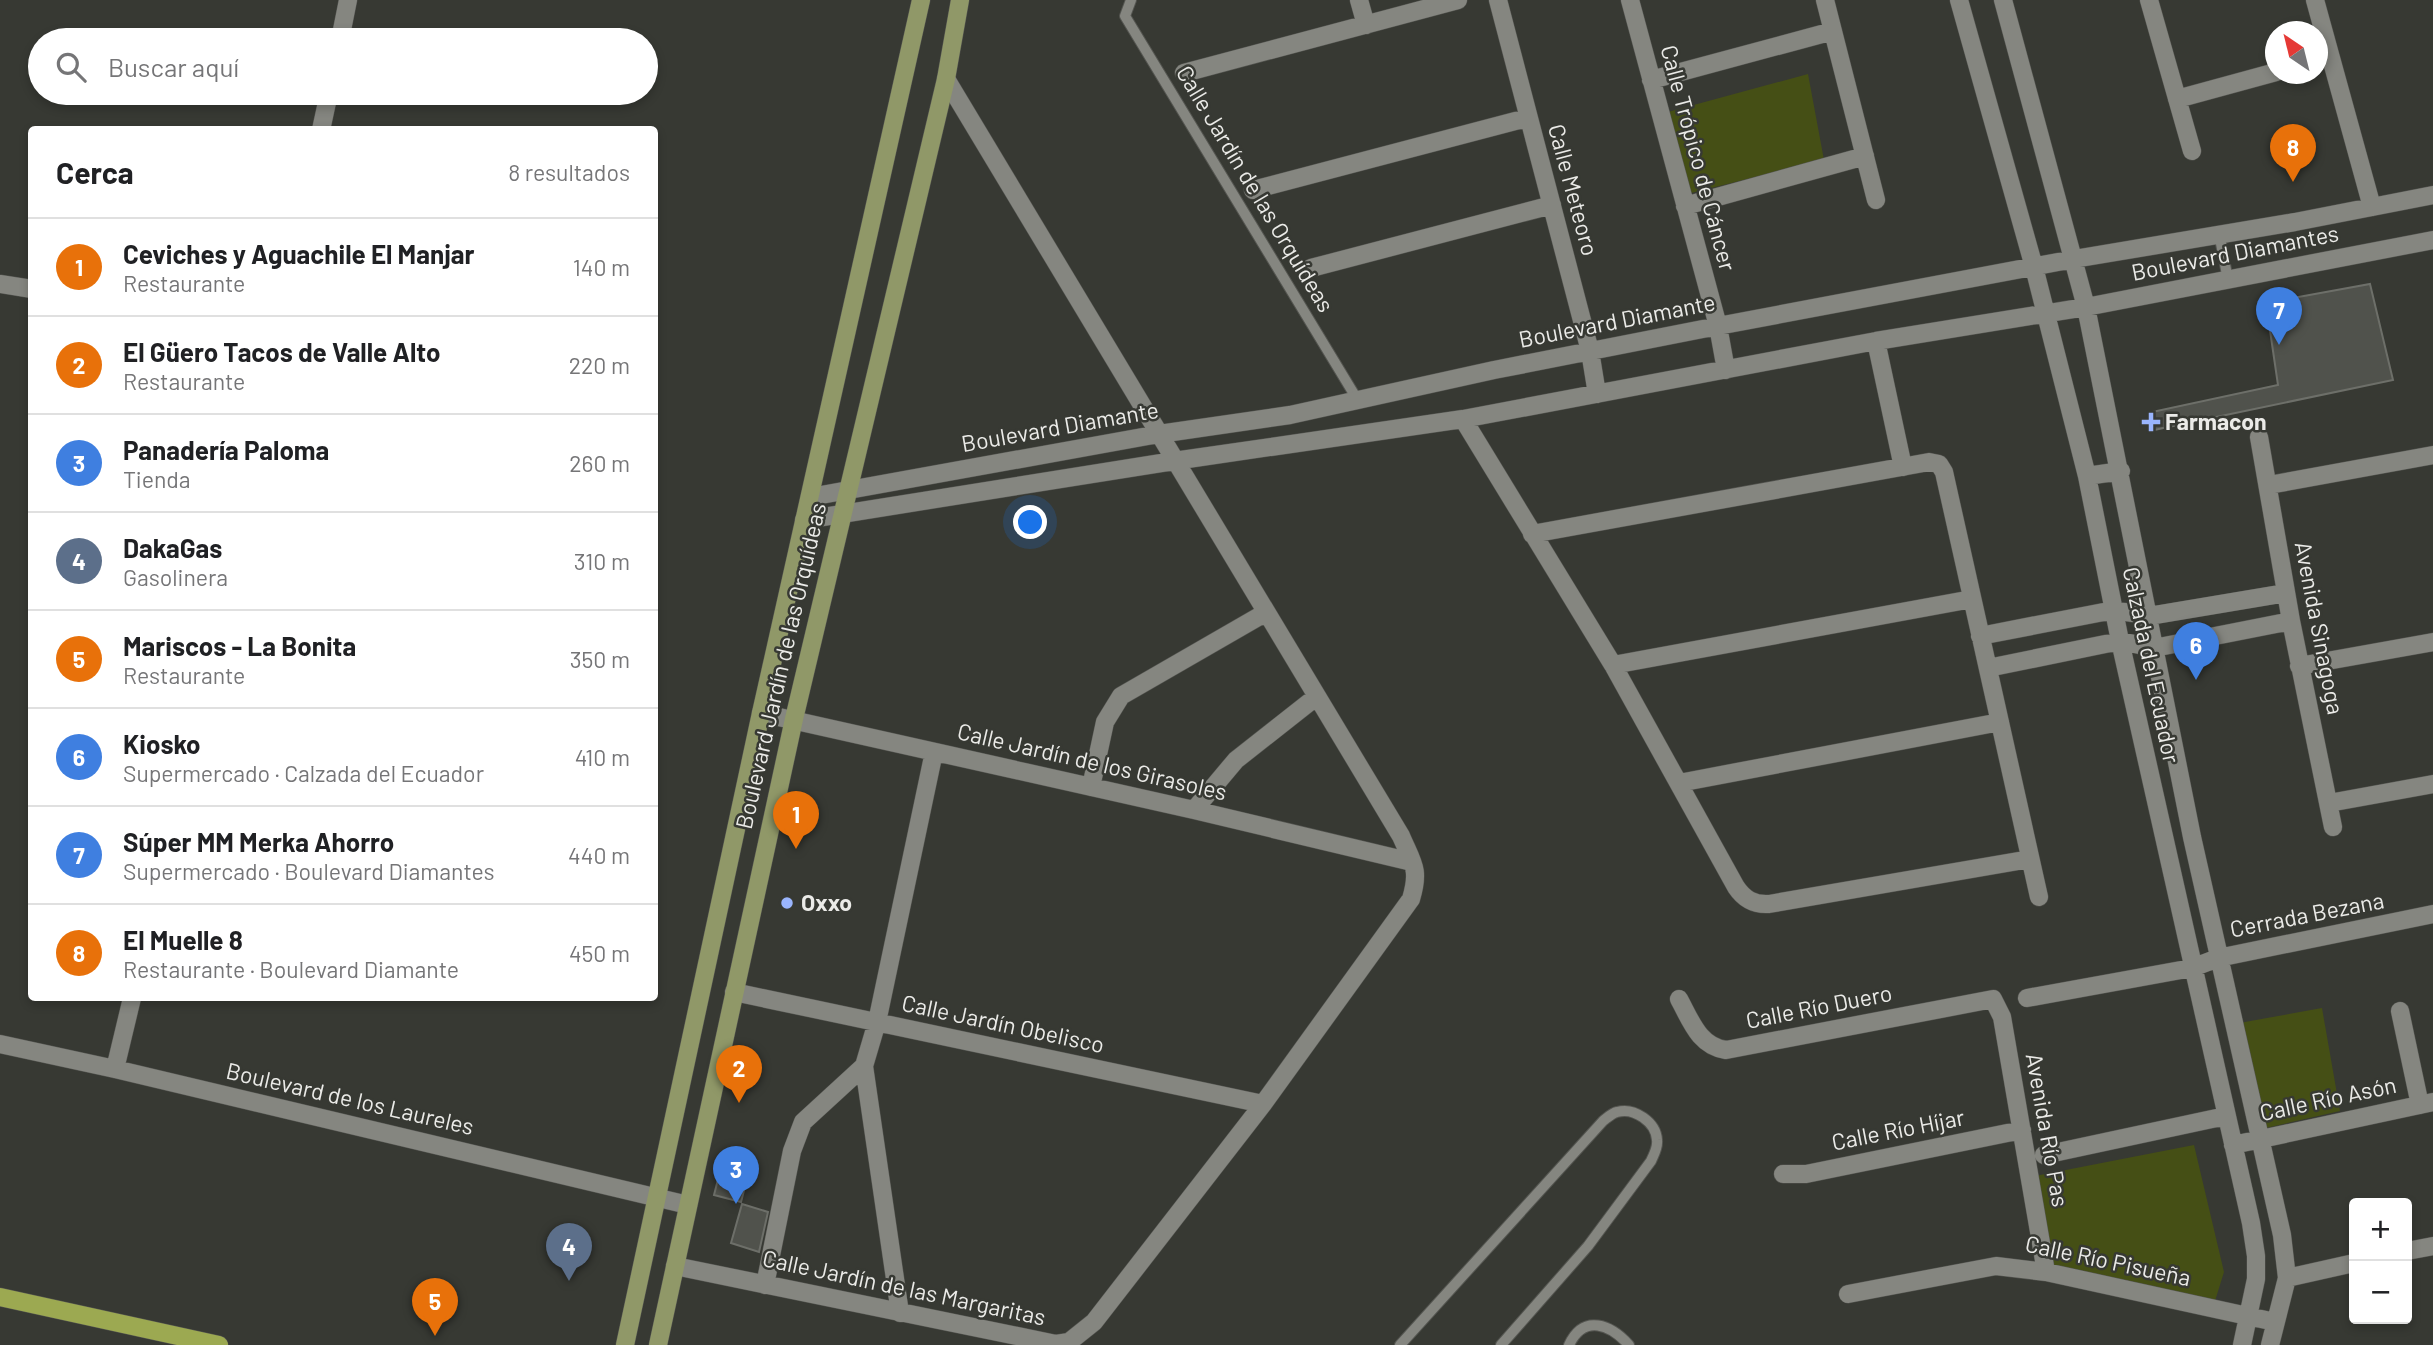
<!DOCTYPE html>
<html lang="es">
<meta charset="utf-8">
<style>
:root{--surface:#fff;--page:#f6f6f6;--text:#202124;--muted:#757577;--line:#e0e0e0;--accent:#2563eb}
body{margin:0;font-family:Barlow,sans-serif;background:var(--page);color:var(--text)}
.controls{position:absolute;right:21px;bottom:21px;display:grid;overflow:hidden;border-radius:7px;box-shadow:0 4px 10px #0003}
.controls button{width:63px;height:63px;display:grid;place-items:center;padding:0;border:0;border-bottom:2px solid var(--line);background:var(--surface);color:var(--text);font:35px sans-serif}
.compass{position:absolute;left:2265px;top:21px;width:63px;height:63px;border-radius:50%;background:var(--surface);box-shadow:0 4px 10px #0003;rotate:325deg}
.you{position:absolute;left:1031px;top:523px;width:24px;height:24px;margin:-18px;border:5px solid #fff;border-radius:50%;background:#1a73e8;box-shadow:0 0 0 10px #1a73e833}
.badge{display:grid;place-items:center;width:46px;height:46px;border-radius:50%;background:var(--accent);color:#fff;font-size:23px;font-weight:700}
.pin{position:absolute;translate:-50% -58px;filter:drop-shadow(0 2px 4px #0008)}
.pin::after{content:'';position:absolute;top:37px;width:24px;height:21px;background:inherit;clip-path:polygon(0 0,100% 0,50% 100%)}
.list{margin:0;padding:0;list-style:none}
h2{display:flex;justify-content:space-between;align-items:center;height:91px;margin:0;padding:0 28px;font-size:30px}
h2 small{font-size:23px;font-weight:400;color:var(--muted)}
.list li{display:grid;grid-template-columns:46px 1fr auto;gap:21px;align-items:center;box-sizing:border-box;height:98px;padding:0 28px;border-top:2px solid var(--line)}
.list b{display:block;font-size:26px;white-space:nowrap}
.list p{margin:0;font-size:23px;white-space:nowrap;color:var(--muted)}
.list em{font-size:23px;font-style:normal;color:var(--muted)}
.icon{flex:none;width:38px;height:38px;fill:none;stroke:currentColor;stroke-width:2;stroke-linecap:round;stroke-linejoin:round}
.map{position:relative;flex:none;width:2433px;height:1345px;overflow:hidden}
.search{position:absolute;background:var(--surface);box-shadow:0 4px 10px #0003;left:28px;top:28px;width:630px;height:77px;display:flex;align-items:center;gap:18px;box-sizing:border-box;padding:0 24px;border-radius:38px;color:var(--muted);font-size:26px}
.panel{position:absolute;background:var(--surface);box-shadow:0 4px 10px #0003;left:28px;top:126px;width:630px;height:875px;border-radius:7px}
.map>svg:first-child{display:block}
.green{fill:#454f15}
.building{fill:#50524c;stroke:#6d6f69;stroke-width:2}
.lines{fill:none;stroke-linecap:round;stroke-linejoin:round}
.lane-casing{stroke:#545550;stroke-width:12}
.street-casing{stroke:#545550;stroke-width:19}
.secondary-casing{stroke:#545550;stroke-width:19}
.primary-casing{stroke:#545550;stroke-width:19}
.lane{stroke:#858680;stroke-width:10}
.street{stroke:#858680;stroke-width:18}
.secondary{stroke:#909868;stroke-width:18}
.primary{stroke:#9ca951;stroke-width:18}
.poi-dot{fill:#9ab5fd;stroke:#373933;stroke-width:2.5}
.labels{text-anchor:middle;stroke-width:5;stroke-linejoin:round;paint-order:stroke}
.street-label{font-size:23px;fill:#ebebe8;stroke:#373933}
.poi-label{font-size:23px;font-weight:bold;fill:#ebebe8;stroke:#373933;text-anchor:start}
</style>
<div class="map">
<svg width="2433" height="1345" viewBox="0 0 2433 1345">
<rect width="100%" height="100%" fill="#373933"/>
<path class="green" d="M1808,74L1824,160L1691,193L1668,112Z
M2322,1008L2340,1111L2257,1130L2234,1024Z
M2194,1145L2224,1272L2215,1301L2053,1267L2035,1176Z"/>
<path class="building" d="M2370,284L2393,380L2154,430L2152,412L2278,385L2266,303Z
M723,1160L750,1167L741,1202L714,1195Z
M742,1204L768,1212L759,1252L731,1243Z"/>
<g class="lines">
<defs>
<path id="lane" d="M1131,0L1125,16L1357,399
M2219,233L2228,280
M1400,1345L1603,1121C1607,1118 1612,1113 1617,1112C1634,1107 1656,1122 1657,1140C1658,1148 1654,1154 1651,1161L1588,1246L1501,1345
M1569,1345C1584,1313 1611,1325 1629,1345"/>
<path id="street" d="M1359,0L1366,25
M1498,0L1590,351L1597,394
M1630,0L1718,326L1726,370
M1825,0L1876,200
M1959,0L2034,267L2087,476L2120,641L2251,1223L2256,1256V1279L2242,1345
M2003,0L2086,307L2192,837L2282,1235L2287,1278L2270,1345
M2149,0L2192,151
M2315,0L2372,207
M340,40L348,0
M1184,73L1458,0
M1651,80L1833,31
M2177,99L2276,72
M321,130L329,93
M1253,190L1527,118
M1685,206L1865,156
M1311,268L1552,205
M0,284L32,289
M1876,341L1903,467
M1463,419L1613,665L1736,887C1744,899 1754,905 1769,904L2030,859
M2259,437L2291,621L2333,827
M2087,476L2121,471
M2269,485L2433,455
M810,497L1159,434L1290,415L1494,370L1718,326L2074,259L2295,222L2433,195
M804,520L1174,461L1463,419L1876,341L2086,307L2433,240
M1532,534L1929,462L1939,464L1944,472L2039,897
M1980,636L2114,610L2149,616L2286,593
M1613,665L1972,599
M2299,666L2433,642
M1988,668L2120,641L2154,648L2291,621
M761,713L1194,810L1412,862
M1679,783L2000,722
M1091,787L1105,722L1121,696L1265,613
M2329,803L2433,784
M1194,810L1236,760L1316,697
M734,992L1263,1104
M2027,998L2192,968L2218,958L2433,914
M1679,999C1691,1021 1699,1046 1726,1050L1993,999L2002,1017L2046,1272
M2400,1011L2420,1105
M0,1044L115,1069L688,1205
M864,1066L900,1313
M115,1069L132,998
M2233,1145L2433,1102
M2044,1155L2226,1116
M1783,1174H1806L2022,1130
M2407,1251L2433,1246
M675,1266L1056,1344L1069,1342L1094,1322L1263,1104L1411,899C1420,869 1413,864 1401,836L946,79
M2287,1278L2354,1263
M765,1285L792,1151L803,1122L864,1066L877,1022L934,752
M1848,1294L1996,1266L2046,1272L2275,1322"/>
<path id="secondary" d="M625,1345L761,713L921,0
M658,1345L794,719L946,79L960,0"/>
<path id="primary" d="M0,1297L219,1345"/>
</defs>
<use href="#lane" class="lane-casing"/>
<use href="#street" class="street-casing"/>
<use href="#secondary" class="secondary-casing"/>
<use href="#primary" class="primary-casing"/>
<use href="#lane" class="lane"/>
<use href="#street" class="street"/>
<use href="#secondary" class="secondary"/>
<use href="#primary" class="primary"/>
</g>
<g class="poi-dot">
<path d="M2147.5 411.5h7v7h7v7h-7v7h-7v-7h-7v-7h7z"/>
<circle cx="787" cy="903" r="7"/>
</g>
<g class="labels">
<g class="street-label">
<text transform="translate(1698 158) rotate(75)" y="8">Calle Trópico de Cáncer</text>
<text transform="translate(1255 189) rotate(59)" y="8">Calle Jardín de las Orquídeas</text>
<text transform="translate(1573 190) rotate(75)" y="8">Calle Meteoro</text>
<text transform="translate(2235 253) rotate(-11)" y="8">Boulevard Diamantes</text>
<text transform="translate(1617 321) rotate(-11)" y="8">Boulevard Diamante</text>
<text transform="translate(1060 427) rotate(-10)" y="8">Boulevard Diamante</text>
<text transform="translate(2319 628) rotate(79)" y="8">Avenida Sinagoga</text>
<text transform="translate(2151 665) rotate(78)" y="8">Calzada del Ecuador</text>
<text transform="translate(781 666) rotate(-77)" y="8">Boulevard Jardín de las Orquídeas</text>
<text transform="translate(1092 762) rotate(13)" y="8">Calle Jardín de los Girasoles</text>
<text transform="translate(2307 915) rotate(-11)" y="8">Cerrada Bezana</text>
<text transform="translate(1819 1007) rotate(-11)" y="8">Calle Río Duero</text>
<text transform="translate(1003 1024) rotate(12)" y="8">Calle Jardín Obelisco</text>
<text transform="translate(350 1099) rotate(13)" y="8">Boulevard de los Laureles</text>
<text transform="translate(2328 1099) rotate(-12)" y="8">Calle Río Asón</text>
<text transform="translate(1898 1130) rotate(-11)" y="8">Calle Río Híjar</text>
<text transform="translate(2047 1130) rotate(80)" y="8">Avenida Río Pas</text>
<text transform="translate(2108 1261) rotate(12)" y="8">Calle Río Pisueña</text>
<text transform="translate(904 1288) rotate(12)" y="8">Calle Jardín de las Margaritas</text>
</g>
<g class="poi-label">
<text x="2165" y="430">Farmacon</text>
<text x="801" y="911">Oxxo</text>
</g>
</g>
</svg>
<div class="controls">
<button>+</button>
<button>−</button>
</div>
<svg class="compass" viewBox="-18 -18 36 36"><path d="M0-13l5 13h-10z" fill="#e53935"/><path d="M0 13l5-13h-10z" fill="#757577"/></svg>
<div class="you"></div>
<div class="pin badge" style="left:796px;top:849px;background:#e8710a">1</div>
<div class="pin badge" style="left:739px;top:1103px;background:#e8710a">2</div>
<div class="pin badge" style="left:736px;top:1204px;background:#3f7fe0">3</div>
<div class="pin badge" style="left:569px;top:1281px;background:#5c6f8a">4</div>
<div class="pin badge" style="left:435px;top:1336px;background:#e8710a">5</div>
<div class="pin badge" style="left:2196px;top:680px;background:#3f7fe0">6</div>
<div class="pin badge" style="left:2279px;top:345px;background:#3f7fe0">7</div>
<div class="pin badge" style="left:2293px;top:182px;background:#e8710a">8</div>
<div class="search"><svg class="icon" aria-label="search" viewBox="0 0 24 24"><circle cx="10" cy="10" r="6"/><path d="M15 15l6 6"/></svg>Buscar aquí</div>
<section class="panel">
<h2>Cerca<small>8 resultados</small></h2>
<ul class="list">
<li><span class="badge" style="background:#e8710a">1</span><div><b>Ceviches y Aguachile El Manjar</b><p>Restaurante</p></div><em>140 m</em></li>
<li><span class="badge" style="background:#e8710a">2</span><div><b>El Güero Tacos de Valle Alto</b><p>Restaurante</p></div><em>220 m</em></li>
<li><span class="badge" style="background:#3f7fe0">3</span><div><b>Panadería Paloma</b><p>Tienda</p></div><em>260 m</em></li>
<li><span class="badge" style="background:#5c6f8a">4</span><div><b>DakaGas</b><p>Gasolinera</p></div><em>310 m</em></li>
<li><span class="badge" style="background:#e8710a">5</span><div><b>Mariscos - La Bonita</b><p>Restaurante</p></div><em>350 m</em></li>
<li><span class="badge" style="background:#3f7fe0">6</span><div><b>Kiosko</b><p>Supermercado · Calzada del Ecuador</p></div><em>410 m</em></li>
<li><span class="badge" style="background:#3f7fe0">7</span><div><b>Súper MM Merka Ahorro</b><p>Supermercado · Boulevard Diamantes</p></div><em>440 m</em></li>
<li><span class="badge" style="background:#e8710a">8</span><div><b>El Muelle 8</b><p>Restaurante · Boulevard Diamante</p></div><em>450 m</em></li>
</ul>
</section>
</div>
